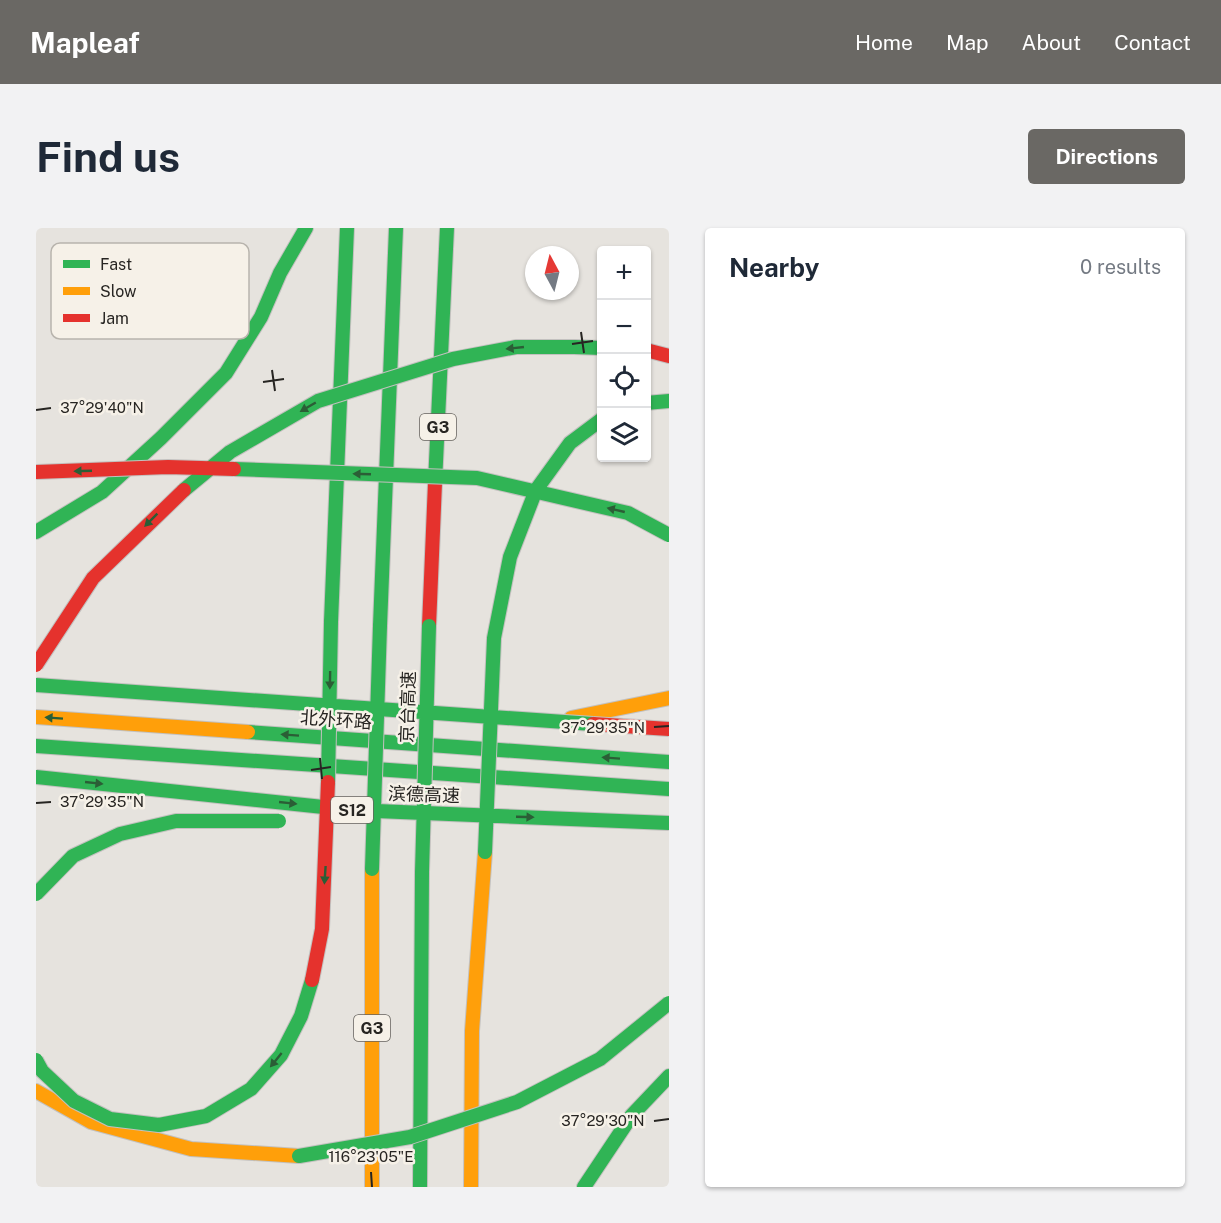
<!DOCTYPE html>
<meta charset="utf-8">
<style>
:root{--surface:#fff;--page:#f2f2f3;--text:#1f2937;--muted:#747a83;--line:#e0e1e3;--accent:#6a6864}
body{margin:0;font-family:"Public Sans","Noto Sans SC",sans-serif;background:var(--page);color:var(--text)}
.controls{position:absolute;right:18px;top:18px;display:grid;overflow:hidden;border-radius:6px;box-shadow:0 2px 4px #0004}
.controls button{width:54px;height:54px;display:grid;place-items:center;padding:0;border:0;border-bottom:2px solid var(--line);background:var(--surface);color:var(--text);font:30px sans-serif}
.compass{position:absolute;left:489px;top:18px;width:54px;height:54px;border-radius:50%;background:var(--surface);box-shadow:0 2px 4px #0004;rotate:353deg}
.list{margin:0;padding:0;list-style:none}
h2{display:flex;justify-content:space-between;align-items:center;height:78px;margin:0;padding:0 24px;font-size:26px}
h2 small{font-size:20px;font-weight:400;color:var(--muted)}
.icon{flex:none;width:33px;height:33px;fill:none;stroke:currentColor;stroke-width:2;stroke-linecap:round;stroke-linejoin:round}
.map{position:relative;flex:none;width:633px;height:959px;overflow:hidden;border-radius:6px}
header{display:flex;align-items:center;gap:36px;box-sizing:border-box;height:84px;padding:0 30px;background:var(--accent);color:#fff}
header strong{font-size:28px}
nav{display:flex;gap:33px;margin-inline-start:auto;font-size:21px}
.intro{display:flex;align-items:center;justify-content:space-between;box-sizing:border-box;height:144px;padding:0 36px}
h1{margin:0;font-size:42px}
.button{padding:15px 27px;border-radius:6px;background:var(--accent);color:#fff;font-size:21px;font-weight:700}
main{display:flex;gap:36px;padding:0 36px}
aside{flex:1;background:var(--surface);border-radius:6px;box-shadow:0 2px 4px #0004}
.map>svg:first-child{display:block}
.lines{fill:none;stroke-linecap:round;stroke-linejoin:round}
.fast-casing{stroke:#c3c1bf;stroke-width:16}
.slow-casing{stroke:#c3c1bf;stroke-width:16}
.jam-casing{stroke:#c3c1bf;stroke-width:16}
.fast{stroke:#30b455;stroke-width:14}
.slow{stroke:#ff9f0a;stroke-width:14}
.jam{stroke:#e5322d;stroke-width:14}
.fast-bridge-casing{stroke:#c3c1bf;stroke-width:16;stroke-linecap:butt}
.jam-bridge-casing{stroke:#c3c1bf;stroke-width:16;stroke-linecap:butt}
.fast-bridge{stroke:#30b455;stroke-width:14}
.jam-bridge{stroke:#e5322d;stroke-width:14}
.oneway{fill:#2b5e36}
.ticks{fill:none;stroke:#272522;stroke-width:2}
.labels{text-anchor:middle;stroke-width:5;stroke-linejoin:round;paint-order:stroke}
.shield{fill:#f6f1e8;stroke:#65625d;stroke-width:1.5}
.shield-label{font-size:16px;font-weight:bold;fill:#272522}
.street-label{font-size:18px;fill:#272522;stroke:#f6f1e8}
.key{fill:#f6f1e8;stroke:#b8b4ad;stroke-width:1.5}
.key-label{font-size:16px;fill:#272522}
.ticks-label{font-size:15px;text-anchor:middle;fill:#272522;stroke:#f6f1e8;stroke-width:5;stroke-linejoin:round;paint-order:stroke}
</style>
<header>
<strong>Mapleaf</strong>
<nav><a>Home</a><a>Map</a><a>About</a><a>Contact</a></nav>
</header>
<div class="intro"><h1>Find us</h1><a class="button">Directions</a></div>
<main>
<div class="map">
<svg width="633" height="959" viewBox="0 0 633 959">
<rect width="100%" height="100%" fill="#e6e3de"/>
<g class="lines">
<defs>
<path id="fast" d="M538,119L566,120
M610,175L633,173
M399,255L411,0
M0,304L66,264L125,210L190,145L225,89L244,45L270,0
M295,394L311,0
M344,398L360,0
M212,504L633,534
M0,518L633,561
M384,959L386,644
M548,959L596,887L633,848"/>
<path id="slow" d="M0,489L212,504
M535,490L633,470
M336,641V959
M0,863L55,894L155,921L263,928
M435,959L436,803L449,624"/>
<path id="jam" d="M610,122L633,128
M393,398L399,255"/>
</defs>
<use href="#fast" class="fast-casing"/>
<use href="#slow" class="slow-casing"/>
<use href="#jam" class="jam-casing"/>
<use href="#fast" class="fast"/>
<use href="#slow" class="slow"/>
<use href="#jam" class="jam"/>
<defs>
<path id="fast-bridge" d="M198,241L441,250L592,285L633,307
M148,262L194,224L282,173L417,131L480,119H538
M0,457L557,496
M0,549L316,582L633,595
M292,554L295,394
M449,624L458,410L474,329L500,262L534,215L566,191
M336,641L344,398
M386,644L393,398
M0,666L37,628L84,606L140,593H243
M0,832L6,843L38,873L74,891L123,897L170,888L215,861L245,827L265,788L276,752
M263,928L374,909L481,874L564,831L633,775"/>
<path id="jam-bridge" d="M0,244L132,239L198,241
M0,437L57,350L148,262
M557,496L633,501
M276,752L286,701L292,554"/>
</defs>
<use href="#fast-bridge" class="fast-bridge-casing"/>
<use href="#jam-bridge" class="jam-bridge-casing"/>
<use href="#fast-bridge" class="fast-bridge"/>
<use href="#jam-bridge" class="jam-bridge"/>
</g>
<defs><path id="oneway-solid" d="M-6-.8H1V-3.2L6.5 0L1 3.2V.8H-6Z" transform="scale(1.5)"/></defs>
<g class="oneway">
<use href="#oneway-solid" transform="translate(479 120) rotate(174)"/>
<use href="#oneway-solid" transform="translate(272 179) rotate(150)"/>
<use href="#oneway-solid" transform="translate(47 243) rotate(178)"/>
<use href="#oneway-solid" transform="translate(326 246) rotate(-178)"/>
<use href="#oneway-solid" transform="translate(580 282) rotate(-167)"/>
<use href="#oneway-solid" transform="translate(115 292) rotate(135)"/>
<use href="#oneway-solid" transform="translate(294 452) rotate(91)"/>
<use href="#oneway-solid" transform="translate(18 490) rotate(-176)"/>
<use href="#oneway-solid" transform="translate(254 507) rotate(-176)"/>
<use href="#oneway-solid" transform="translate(575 530) rotate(-176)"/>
<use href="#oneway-solid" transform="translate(58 555) rotate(6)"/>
<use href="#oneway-solid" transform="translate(252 575) rotate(6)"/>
<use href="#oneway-solid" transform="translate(489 589) rotate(2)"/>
<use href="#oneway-solid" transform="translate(289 647) rotate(94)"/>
<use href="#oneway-solid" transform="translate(240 832) rotate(129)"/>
</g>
<path class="ticks" d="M545,104L548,125M536,116L557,113M236,142L239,163M227,154L248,151M0,182L15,180M618,499L633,498M284,530L286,551M275,542L295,539M0,575L15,574M618,893L633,891M335,944L336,959"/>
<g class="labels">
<g class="shield">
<rect x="384" y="186" width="36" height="26" rx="4.5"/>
<rect x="295" y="569" width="42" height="26" rx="4.5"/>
<rect x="318" y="787" width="36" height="26" rx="4.5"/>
</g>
<g class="shield-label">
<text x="402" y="205">G3</text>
<text x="316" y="588">S12</text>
<text x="336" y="806">G3</text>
</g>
<g class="street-label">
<text transform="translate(372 479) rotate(-88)" y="6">京台高速</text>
<text transform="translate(300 492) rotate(4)" y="6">北外环路</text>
<text transform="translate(388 567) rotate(2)" y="6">滨德高速</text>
</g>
</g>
<rect x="15" y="15" width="198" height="96" rx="9" class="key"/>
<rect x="27" y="32" width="27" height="8" fill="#30b455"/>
<rect x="27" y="59" width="27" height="8" fill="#ff9f0a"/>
<rect x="27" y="86" width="27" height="8" fill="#e5322d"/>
<g class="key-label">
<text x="64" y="42">Fast</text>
<text x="64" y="69">Slow</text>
<text x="64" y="96">Jam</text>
</g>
<g class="ticks-label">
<text x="66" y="185">37°29'40"N</text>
<text x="567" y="505">37°29'35"N</text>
<text x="66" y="579">37°29'35"N</text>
<text x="567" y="898">37°29'30"N</text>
<text x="335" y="934">116°23'05"E</text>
</g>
</svg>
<div class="controls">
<button>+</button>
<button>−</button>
<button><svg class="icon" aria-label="locate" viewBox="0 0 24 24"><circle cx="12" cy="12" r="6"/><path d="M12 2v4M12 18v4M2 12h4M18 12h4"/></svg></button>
<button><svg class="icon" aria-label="layers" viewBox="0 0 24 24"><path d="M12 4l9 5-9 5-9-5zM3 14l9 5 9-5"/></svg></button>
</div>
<svg class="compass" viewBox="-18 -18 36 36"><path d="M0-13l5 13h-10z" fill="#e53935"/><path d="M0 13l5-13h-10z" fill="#747a83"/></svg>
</div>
<aside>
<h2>Nearby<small>0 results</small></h2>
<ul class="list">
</ul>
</aside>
</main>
